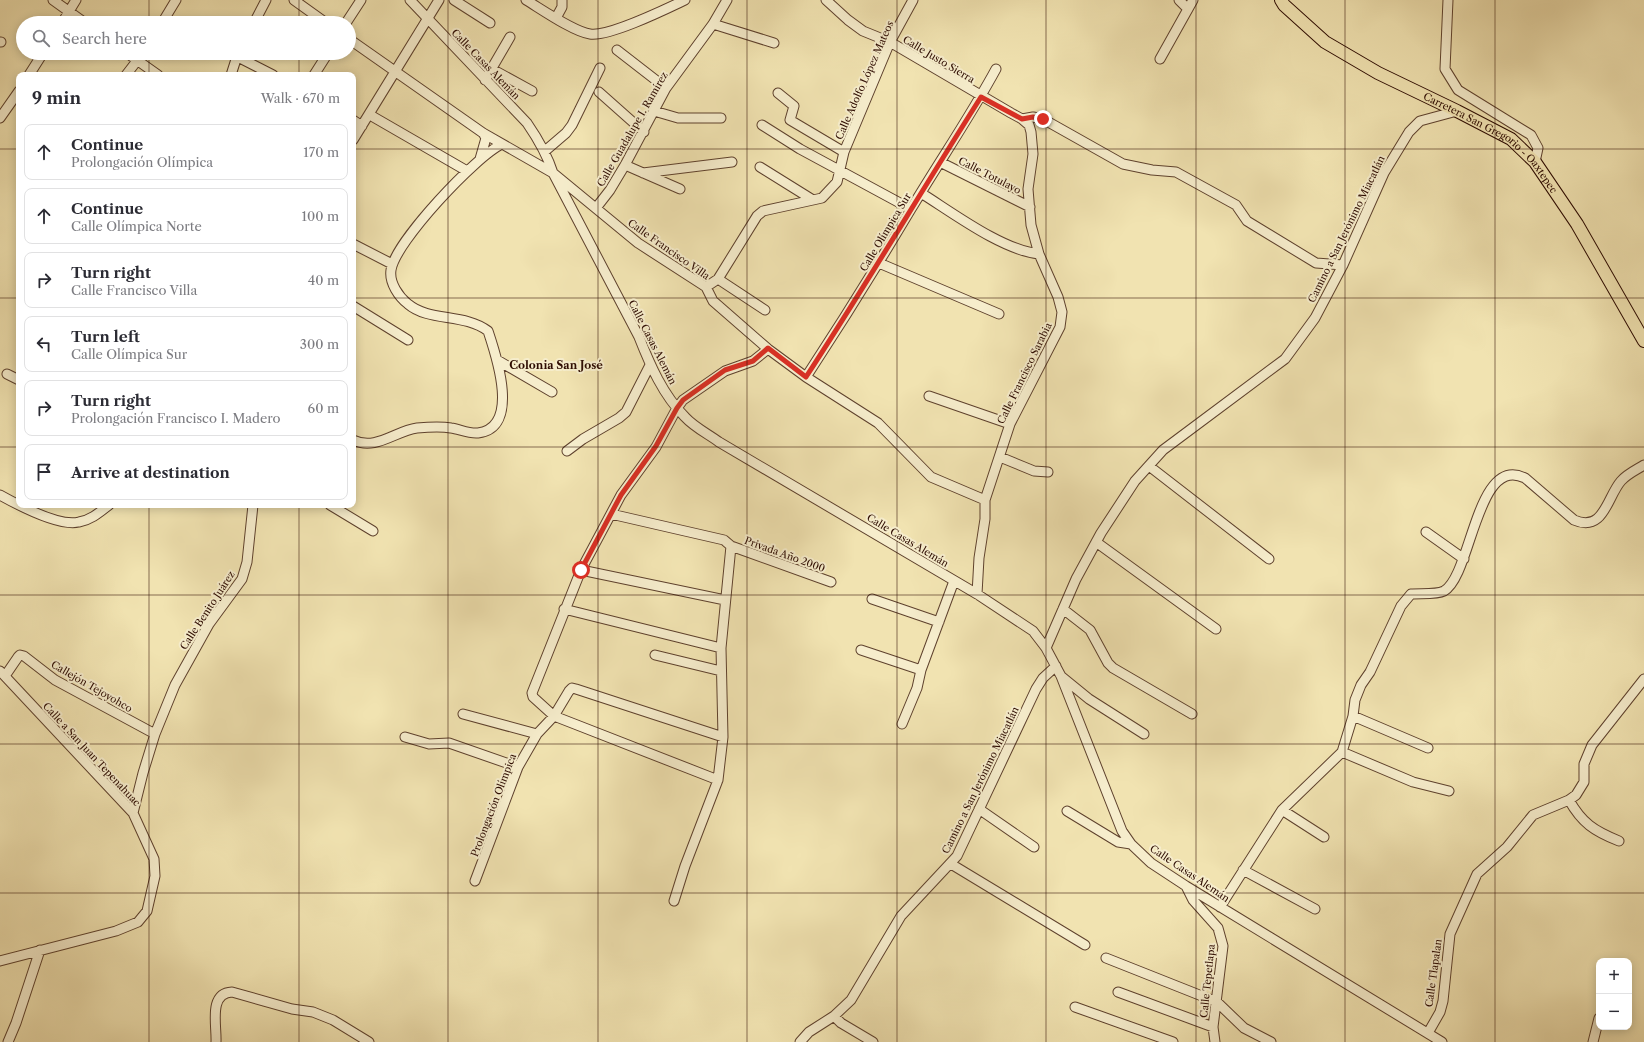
<!DOCTYPE html>
<meta charset="utf-8">
<style>
:root{--surface:#fff;--page:#f2f2f3;--text:#2b2b33;--muted:#7c7c81;--line:#e1e1e2}
body{margin:0;font-family:"Libre Caslon Text",serif;background:var(--page);color:var(--text)}
.controls{position:absolute;right:12px;bottom:12px;display:grid;overflow:hidden;border-radius:8px;box-shadow:0 2px 10px #0003}
.controls button{width:36px;height:36px;display:grid;place-items:center;padding:0;border:0;border-bottom:1px solid var(--line);background:var(--surface);color:var(--text);font:20px sans-serif}
.stop{position:absolute;width:12px;height:12px;margin:-9px;border:3px solid #d93025;border-radius:50%;background:#fff}
.stop.end{background:#d93025;border-color:#fff;box-shadow:0 1px 4px #0008}
.list{margin:0;padding:0;list-style:none}
h2{display:flex;justify-content:space-between;align-items:center;height:52px;margin:0;padding:0 16px;font-size:17px}
h2 small{font-size:13px;font-weight:400;color:var(--muted)}
.list li{display:grid;grid-template-columns:26px 1fr auto;gap:12px;align-items:center;box-sizing:border-box;height:56px;margin:0 8px 8px;padding:0 8px;border:1px solid var(--line);border-radius:8px}
.list b{display:block;font-size:15px;white-space:nowrap}
.list p{margin:0;font-size:13px;white-space:nowrap;color:var(--muted)}
.list em{font-size:13px;font-style:normal;color:var(--muted)}
.icon{flex:none;width:22px;height:22px;fill:none;stroke:currentColor;stroke-width:2;stroke-linecap:round;stroke-linejoin:round}
.map{position:relative;flex:none;width:1644px;height:1042px;overflow:hidden}
.search{position:absolute;background:var(--surface);box-shadow:0 2px 10px #0003;left:16px;top:16px;width:340px;height:44px;display:flex;align-items:center;gap:10px;box-sizing:border-box;padding:0 14px;border-radius:22px;color:var(--muted);font-size:15px}
.panel{position:absolute;background:var(--surface);box-shadow:0 2px 10px #0003;left:16px;top:72px;width:340px;height:436px;border-radius:8px}
.map>svg:first-child{display:block}
.lines{fill:none;stroke-linecap:round;stroke-linejoin:round}
.minor-casing{stroke:#5e412d;stroke-width:11}
.major-casing{stroke:#2d0b01;stroke-width:14}
.minor{stroke:#f6edcc;stroke-width:9}
.major{stroke:#f1e3b1;stroke-width:12}
.route{stroke:#d93025;stroke-width:5}
.grid{fill:none;stroke:#2d0b01;stroke-width:1;stroke-opacity:0.55}
.labels{text-anchor:middle;stroke-width:4;stroke-linejoin:round;paint-order:stroke}
.street-label{font-size:10px;fill:#2d0b01;stroke:#f6edcc}
.neighbourhood-label{font-size:11px;font-weight:bold;fill:#2d0b01;stroke:#f6edcc}
</style>
<div class="map">
<svg width="1644" height="1042" viewBox="0 0 1644 1042">
<rect width="100%" height="100%" fill="#f1e3b1"/>
<filter id="stains"><feTurbulence type="fractalNoise" baseFrequency=".005" numOctaves="4"/><feColorMatrix values="0 0 0 0 .2 0 0 0 0 .09 0 0 0 0 .02 0 0 0 .5 -.17"/></filter>
<radialGradient id="worn" r=".72"><stop offset=".6" stop-color="#630" stop-opacity="0"/><stop offset="1" stop-color="#630" stop-opacity=".3"/></radialGradient>
<g class="lines">
<defs>
<path id="minor" d="M53,0L85,23
M294,0L326,23
M410,0L527,123C538,139 547,154 553,173L639,337C650,365 663,395 685,417C694,427 708,434 719,442L977,594L1033,631L1046,648L1061,676L1122,831L1131,844L1151,863L1186,886L1442,1042
M454,0L490,23
M526,0C541,9 574,32 590,34C609,37 666,9 685,0
M826,0L848,20L863,31L890,42L1011,113L1022,119L1033,117L1043,119L1123,164L1152,170L1176,172L1236,205L1247,221L1316,263L1343,265
M1179,0L1188,9
M1448,0L1445,69L1458,90L1531,135L1538,148L1535,162
M556,18L562,7V0
M62,23L76,0
M162,23L176,0
M254,23L266,0
M346,23L361,0
M713,24L774,43
M349,39L483,133L553,173L638,243L706,287L713,301L768,349L806,377L878,423L931,477L985,500
M0,42H1
M617,50L666,88
M127,53L158,75
M236,56L273,75
M1160,59L1193,0
M490,68L532,91
M29,75L43,53
M126,75L143,53
M231,75L238,53
M314,75L328,53
M485,80L510,37
M599,92L644,132
M778,93L794,106L790,120L844,152
M654,111L678,118H721
M370,115L467,171
M0,118L19,91
M353,120L362,126
M762,125L800,149L911,209
M353,140L439,0
M545,151L566,133L572,125L600,68
M480,159L486,138L483,133
M940,162L1030,207
M625,165L680,189
M760,167L813,200
M643,173L732,162
M921,193C953,213 1002,250 1039,254
M596,208L610,190L625,165L666,88L713,24L727,0
M353,244L392,264
M879,263L999,314
M718,279L765,310
M706,287L718,279L757,216L763,211L822,198L837,182L844,152L890,42L913,0
M353,306L408,340
M497,360L552,392
M7,374L19,380
M806,377C842,322 877,266 911,209C939,162 970,117 996,69
M929,396L1010,424
M353,440C376,451 395,431 417,428C428,427 440,426 451,428C459,429 469,434 478,433C521,428 496,355 488,331C464,313 429,322 408,304C399,297 389,283 391,270C395,242 476,156 502,144
M567,451L583,439L619,418L626,412L650,365
M1000,457L1034,471L1048,472
M1149,466L1269,559
M0,495C18,505 59,527 79,522C91,520 100,512 109,505
M330,505L373,531
M611,514L724,540L731,546L721,648L723,737L718,780L685,866L674,901
M1426,532L1464,559
M1096,542L1216,629
M731,546L831,582
M581,570L725,600
M977,594L979,558L985,519V500L1010,424L1060,327L1062,312L1058,297L1039,254L1031,225L1028,189L1033,154L1031,132L1029,125L1022,119
M872,599L939,622
M564,609L721,648
M1063,609L1090,630L1108,663L1113,668L1192,714
M1046,648L1076,579L1101,533L1135,481L1163,450L1285,359L1315,318L1343,265L1384,173L1409,132L1420,121L1457,111
M861,650L921,670
M655,655L721,671
M0,671L133,813L154,859L155,876L147,911L138,922L116,931L0,961
M5,676L18,657L20,655L24,656L55,680L155,734
M1062,677L1089,699L1144,734
M463,714L537,734
M1353,716L1428,748
M902,724L917,688L921,670L954,581
M405,737L429,744L449,743L518,767
M1342,752L1413,782L1449,791
M718,780L554,716L569,691L572,688L576,689L723,737
M1569,800C1582,823 1594,831 1619,841
M979,809L1034,847
M1282,810L1324,837
M1067,811L1118,842L1131,844
M133,813L143,773L155,734L175,685L209,624L242,579L247,562L253,505
M951,864L1085,945
M1243,870L1315,909
M475,881L518,767L537,734L554,716L533,697L532,693L581,570L621,495L656,447L677,408L683,400L725,371L753,361L768,349
M1186,886L1193,900L1218,928L1223,946L1213,1027L1215,1042
M1220,907L1282,810L1342,752L1353,716L1355,700L1361,685L1370,672L1401,606L1411,594C1420,593 1436,595 1444,591C1472,575 1476,454 1525,478L1574,520C1604,533 1607,497 1621,481C1627,474 1636,470 1644,465
M1106,958L1217,1002L1244,1028L1271,1042
M1118,992L1213,1027
M1075,1007L1173,1042
M834,1016L841,1023L873,1042
M1428,1033L1440,1012L1443,1001L1450,934L1477,874L1507,847L1533,815L1569,800L1576,795L1584,782V764L1592,745L1644,679
M8,1042L16,1023L40,950
M216,1042C217,1026 208,993 232,992L292,1009L313,1012L333,1020L369,1042
M800,1042L809,1032L834,1016L851,1000L901,916L957,856L1036,689L1043,678L1056,666
M1593,1042L1599,1018"/>
<g id="major">
<path id="s1" d="M1281,0L1284,5L1325,42L1378,73L1457,111L1511,139L1535,162L1577,224L1644,341"/>
</g>
</defs>
<use href="#minor" class="minor-casing"/>
<use href="#major" class="major-casing"/>
<use href="#minor" class="minor"/>
<use href="#major" class="major"/>
</g>
<g class="lines">
<path class="route" d="M581,570L621,495L656,446L677,408L683,400L725,370L753,361L768,348L806,377C866,285 922,190 981,97L1022,119L1033,117L1043,119"/>
</g>
<path class="grid" d="M149,0V23M299,0V23M448,0V1042M598,0V1042M747,0V1042M897,0V1042M1046,0V1042M1196,0V1042M1345,0V1042M1495,0V1042M149,53V75M299,53V75M0,149H19M353,149H1644M0,298H19M353,298H1644M0,447H19M353,447H1644M149,505V1042M299,505V1042M0,595H1644M0,744H1644M0,893H1644"/>
<g class="labels">
<g class="street-label">
<text transform="translate(939 59) rotate(31)" y="4">Calle Justo Sierra</text>
<text transform="translate(486 64) rotate(46)" y="4">Calle Casas Alemán</text>
<text transform="translate(864 80) rotate(-66)" y="4">Calle Adolfo López Mateos</text>
<text transform="translate(632 129) rotate(-60)" y="4">Calle Guadalupe I. Ramírez</text>
<text dy="4" stroke="none"><textPath href="#s1" startOffset="257">Carretera San Gregorio - Oaxtepec</textPath></text>
<text transform="translate(990 175) rotate(27)" y="4">Calle Totulayo</text>
<text transform="translate(1346 229) rotate(-64)" y="4">Camino a San Jerónimo Miacatlán</text>
<text transform="translate(885 232) rotate(-59)" y="4">Calle Olímpica Sur</text>
<text transform="translate(669 249) rotate(35)" y="4">Calle Francisco Villa</text>
<text transform="translate(653 342) rotate(63)" y="4">Calle Casas Alemán</text>
<text transform="translate(1024 373) rotate(-64)" y="4">Calle Francisco Sarabia</text>
<text transform="translate(908 540) rotate(31)" y="4">Calle Casas Alemán</text>
<text transform="translate(785 554) rotate(20)" y="4">Privada Año 2000</text>
<text transform="translate(207 610) rotate(-57)" y="4">Calle Benito Juárez</text>
<text transform="translate(92 686) rotate(30)" y="4">Callejón Tejoyohco</text>
<text transform="translate(92 754) rotate(47)" y="4">Calle a San Juan Tepenahuac</text>
<text transform="translate(980 780) rotate(-64)" y="4">Camino a San Jerónimo Miacatlán</text>
<text transform="translate(493 805) rotate(-69)" y="4">Prolongación Olímpica</text>
<text transform="translate(1190 873) rotate(34)" y="4">Calle Casas Alemán</text>
<text transform="translate(1433 973) rotate(-82)" y="4">Calle Tlapalan</text>
<text transform="translate(1207 981) rotate(-84)" y="4">Calle Tepetlapa</text>
</g>
<g class="neighbourhood-label">
<text x="556" y="369">Colonia San José</text>
</g>
</g>
<rect width="100%" height="100%" filter="url(#stains)"/>
<rect width="100%" height="100%" fill="url(#worn)"/>
</svg>
<div class="controls">
<button>+</button>
<button>−</button>
</div>
<div class="stop" style="left:581px;top:570px"></div>
<div class="stop end" style="left:1043px;top:119px"></div>
<div class="search"><svg class="icon" aria-label="search" viewBox="0 0 24 24"><circle cx="10" cy="10" r="6"/><path d="M15 15l6 6"/></svg>Search here</div>
<section class="panel">
<h2>9 min<small>Walk · 670 m</small></h2>
<ul class="list">
<li><svg class="icon" aria-label="ahead" viewBox="0 0 24 24"><path d="M12 20V5M6 11l6-6 6 6"/></svg><div><b>Continue</b><p>Prolongación Olímpica</p></div><em>170 m</em></li>
<li><svg class="icon" aria-label="ahead" viewBox="0 0 24 24"><path d="M12 20V5M6 11l6-6 6 6"/></svg><div><b>Continue</b><p>Calle Olímpica Norte</p></div><em>100 m</em></li>
<li><svg class="icon" aria-label="right" viewBox="0 0 24 24"><path d="M7 20v-9h11M14 6l5 5-5 5"/></svg><div><b>Turn right</b><p>Calle Francisco Villa</p></div><em>40 m</em></li>
<li><svg class="icon" aria-label="left" viewBox="0 0 24 24"><path d="M17 20v-9H6M10 6l-5 5 5 5"/></svg><div><b>Turn left</b><p>Calle Olímpica Sur</p></div><em>300 m</em></li>
<li><svg class="icon" aria-label="right" viewBox="0 0 24 24"><path d="M7 20v-9h11M14 6l5 5-5 5"/></svg><div><b>Turn right</b><p>Prolongación Francisco I. Madero</p></div><em>60 m</em></li>
<li><svg class="icon" aria-label="arrive" viewBox="0 0 24 24"><path d="M6 21V4h12l-3 4 3 4H6"/></svg><div><b>Arrive at destination</b></div></li>
</ul>
</section>
</div>
